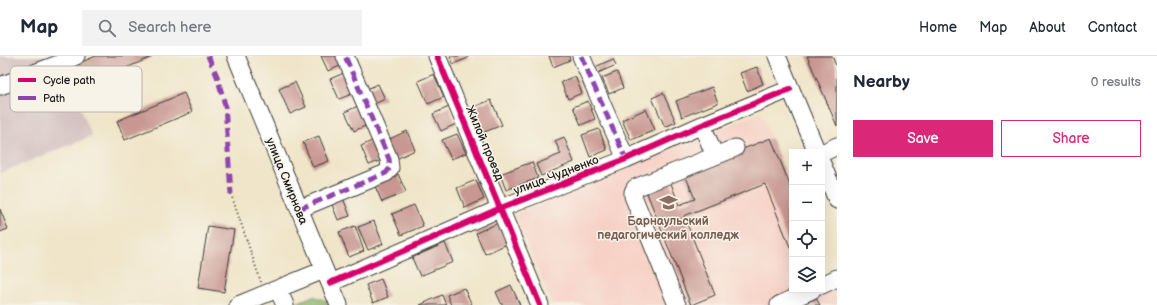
<!DOCTYPE html>
<meta charset="utf-8">
<style>
:root{--surface:#fff;--page:#f2f2f3;--text:#1f2937;--muted:#747a83;--line:#e0e1e3;--accent:#db2777}
body{margin:0;font-family:"Balsamiq Sans",sans-serif;background:var(--page);color:var(--text)}
.controls{position:absolute;right:12px;bottom:12px;display:grid;overflow:hidden;border-radius:0px;box-shadow:0 4px 16px #0002}
.controls button{width:36px;height:36px;display:grid;place-items:center;padding:0;border:0;border-bottom:1px solid var(--line);background:var(--surface);color:var(--text);font:20px sans-serif}
.list{margin:0;padding:0;list-style:none}
h2{display:flex;justify-content:space-between;align-items:center;height:52px;margin:0;padding:0 16px;font-size:17px}
h2 small{font-size:13px;font-weight:400;color:var(--muted)}
.actions{display:flex;gap:8px;padding:12px 16px}
.actions a{flex:1;padding:9px 0;border:1px solid var(--accent);border-radius:0px;text-align:center;font-size:14px;color:var(--accent)}
.actions .main{background:var(--accent);color:#fff}
.icon{flex:none;width:22px;height:22px;fill:none;stroke:currentColor;stroke-width:2;stroke-linecap:round;stroke-linejoin:round}
.map{position:relative;flex:none;width:837px;height:249px;overflow:hidden}
header{display:flex;align-items:center;gap:24px;box-sizing:border-box;height:56px;padding:0 20px;background:var(--surface);border-bottom:1px solid var(--line)}
header strong{font-size:19px}
nav{display:flex;gap:22px;margin-inline-start:auto;font-size:14px}
.search{width:280px;height:36px;background:var(--page);display:flex;align-items:center;gap:10px;box-sizing:border-box;padding:0 14px;border-radius:0px;color:var(--muted);font-size:15px}
main{display:flex}
aside{flex:1;background:var(--surface)}
.map>svg:first-child{display:block}
.built{fill:#f7d1c6}
.industrial{fill:#d2bfbf}
.forest{fill:#8ab369;stroke:#536842}
.building{fill:#c89791}
.lines{fill:none;stroke-linecap:round;stroke-linejoin:round}
.minor-casing{stroke:#3c3a36;stroke-width:19}
.path{stroke:#3c3a36;stroke-width:2;stroke-dasharray:1 3;stroke-linecap:butt}
.minor{stroke:#fff;stroke-width:17}
.quiet{stroke:#8e44ad;stroke-width:5;stroke-dasharray:10 5;stroke-linecap:butt}
.cycleway-casing{stroke:#f7f3e8;stroke-width:8}
.cycleway{stroke:#d6006c;stroke-width:6}
.labels{text-anchor:middle;stroke-width:3;stroke-linejoin:round;paint-order:stroke}
.street-label{font-size:12px;fill:#1c1c1c;stroke:#f7f3e8}
.education-label{font-size:12px;font-weight:bold;fill:#785e54;stroke:#f7f3e8}
.key{fill:#f7f3e8;stroke:#b5b2ab;stroke-width:1}
.key-label{font-size:11px;fill:#1c1c1c}
</style>
<header>
<strong>Map</strong>
<div class="search"><svg class="icon" aria-label="search" viewBox="0 0 24 24"><circle cx="10" cy="10" r="6"/><path d="M15 15l6 6"/></svg>Search here</div>
<nav><a>Home</a><a>Map</a><a>About</a><a>Contact</a></nav>
</header>
<main>
<div class="map">
<svg width="837" height="249" viewBox="0 0 837 249">
<rect width="100%" height="100%" fill="#f7f3e8"/>
<filter id="ink" filterUnits="userSpaceOnUse"><feTurbulence type="fractalNoise" baseFrequency=".025" numOctaves="2"/><feDisplacementMap in="SourceGraphic" scale="8" xChannelSelector="R" yChannelSelector="G"/><feConvolveMatrix kernelMatrix="1 2 1 2 8 2 1 2 1" color-interpolation-filters="sRGB"/></filter>
<filter id="wash" filterUnits="userSpaceOnUse"><feTurbulence type="fractalNoise" baseFrequency=".012" numOctaves="4" result="noise"/><feDisplacementMap in="SourceGraphic" scale="16" xChannelSelector="R" yChannelSelector="G"/><feGaussianBlur stdDeviation="0.9" result="paint"/><feColorMatrix in="noise" values="0 0 0 0 0 0 0 0 0 0 0 0 0 0 0 0 0 1.4 0 .05"/><feComposite in="paint" operator="in"/></filter>
<g filter="url(#wash)">
<rect width="100%" height="100%" fill="#f0e5c9"/>
<path class="built" d="M761,56L792,134V234H822V209L833,236L837,234V249H553L515,159Z"/>
<path class="industrial" d="M0,0H59L92,80L0,117Z"/>
<path class="forest" d="M313,240L327,245L328,249H291Z"/>
<g id="blocks">
<path class="building" d="M96,0H152V1L86,29L77,8Z
M321,0H336L340,10L328,15Z
M450,0H467L468,2L453,8Z
M549,0H569L570,4L553,11Z
M807,0H832L837,12V70Z
M613,3L616,9L598,17L595,11Z
M757,11L763,28L747,35L740,17Z
M617,16L623,32L609,38L602,22Z
M344,17L352,38L339,43L330,23Z
M434,18L444,41L428,48L418,25Z
M575,20L582,37L568,43L561,26Z
M295,26L306,51L290,58L279,33Z
M378,28L385,43L372,49L365,34Z
M712,31L718,47L682,61L676,45Z
M184,37L192,56L125,84L117,65Z
M663,37L676,66L665,71L652,42Z
M491,44L502,69L482,77L471,52Z
M588,45L595,63L581,69L573,51Z
M358,50L367,69L354,75L345,56Z
M449,51L456,68L441,75L433,58Z
M646,53L655,74L631,84L622,64Z
M599,73L607,94L590,101L582,79Z
M407,75L415,94L394,104L385,85Z
M457,78L466,97L451,103L442,84Z
M319,80L329,105L313,111L303,86Z
M564,81L574,106L541,120L536,108L561,98L555,85Z
M771,82L792,134V196L765,128L684,160L715,239L691,249L645,132L669,122L679,149L695,143L684,116Z
M374,84L382,104L369,109L361,90Z
M532,106L538,122L506,134L500,118Z
M398,118L406,136L382,146L374,128Z
M476,124L484,143L465,152L457,132Z
M343,142L350,160L338,164L331,146Z
M414,149L423,170L401,179L392,158Z
M0,153L8,173L0,176Z
M374,165L383,188L368,194L358,171Z
M498,167L507,188L485,198L476,177Z
M208,170L234,174L224,236L198,232Z
M355,170L364,195L349,201L339,176Z
M445,187L453,206L420,220L412,202Z
M381,223L388,241L373,247L366,229Z
M511,229L520,249H502L496,236Z
M464,232L472,249H451L447,239Z
M442,239L446,249H420Z
M816,242L820,249H799Z"/>
</g>
</g>
<g filter="url(#ink)">
<use href="#blocks" fill-opacity="0" stroke="#3c3a36" stroke-width="1"/>
<g class="lines">
<defs>
<path id="minor" d="M236,0L339,249
M437,0L540,249
M581,0L626,103
M777,0L817,96
M0,30L56,9L76,0
M702,69L715,100
M822,97L837,90
M822,108L837,144
M299,153L386,117L390,112L389,103L345,0
M330,227L501,152L626,103L702,69L790,33
M822,229L837,222
M278,233L285,249
M238,249L324,214
M677,249L633,140V136L635,132L735,92
M779,249L812,234"/>
</defs>
<use href="#minor" class="minor-casing"/>
<path class="path" d="M231,138L261,226"/>
<use href="#minor" class="minor"/>
<path class="quiet" d="M208,0L217,20L225,49L231,138
M581,0L626,103
M299,153L386,117L390,112L389,103L345,0"/>
<defs>
<path id="cycleway" d="M437,0L540,249
M330,227L501,152L626,103L702,69L790,33"/>
</defs>
<use href="#cycleway" class="cycleway-casing"/>
<use href="#cycleway" class="cycleway"/>
</g>
</g>
<defs>
<symbol id="university-bare" viewBox="-9 -9 18 18"><path d="M0-5L7-2L0 1L-7-2ZM-4 1L0 2.5L4 1V4Q0 6-4 4Z" fill="#8d6e63" stroke="#f7f3e8" stroke-width="2.5" paint-order="stroke"/></symbol>
</defs>
<g fill-rule="evenodd">
<use href="#university-bare" x="656" y="134" width="25" height="25"/>
</g>
<g class="labels">
<g class="street-label">
<text transform="translate(485 87) rotate(67)" y="4">Жилой проезд</text>
<text transform="translate(556 119) rotate(-21)" y="4">улица Чудненко</text>
<text transform="translate(287 125) rotate(68)" y="4">улица Смирнова</text>
</g>
<g class="education-label">
<text x="668" y="169">Барнаульский<tspan x="668" dy="14">педагогический колледж</tspan></text>
</g>
</g>
<rect x="10" y="10" width="132" height="46" rx="6" class="key"/>
<rect x="18" y="22" width="18" height="4" fill="#d6006c"/>
<rect x="18" y="40" width="18" height="4" fill="#8e44ad"/>
<g class="key-label">
<text x="43" y="28">Cycle path</text>
<text x="43" y="46">Path</text>
</g>
</svg>
<div class="controls">
<button>+</button>
<button>−</button>
<button><svg class="icon" aria-label="locate" viewBox="0 0 24 24"><circle cx="12" cy="12" r="6"/><path d="M12 2v4M12 18v4M2 12h4M18 12h4"/></svg></button>
<button><svg class="icon" aria-label="layers" viewBox="0 0 24 24"><path d="M12 4l9 5-9 5-9-5zM3 14l9 5 9-5"/></svg></button>
</div>
</div>
<aside>
<h2>Nearby<small>0 results</small></h2>
<ul class="list">
</ul>
<div class="actions"><a class="main">Save</a><a>Share</a></div>
</aside>
</main>
